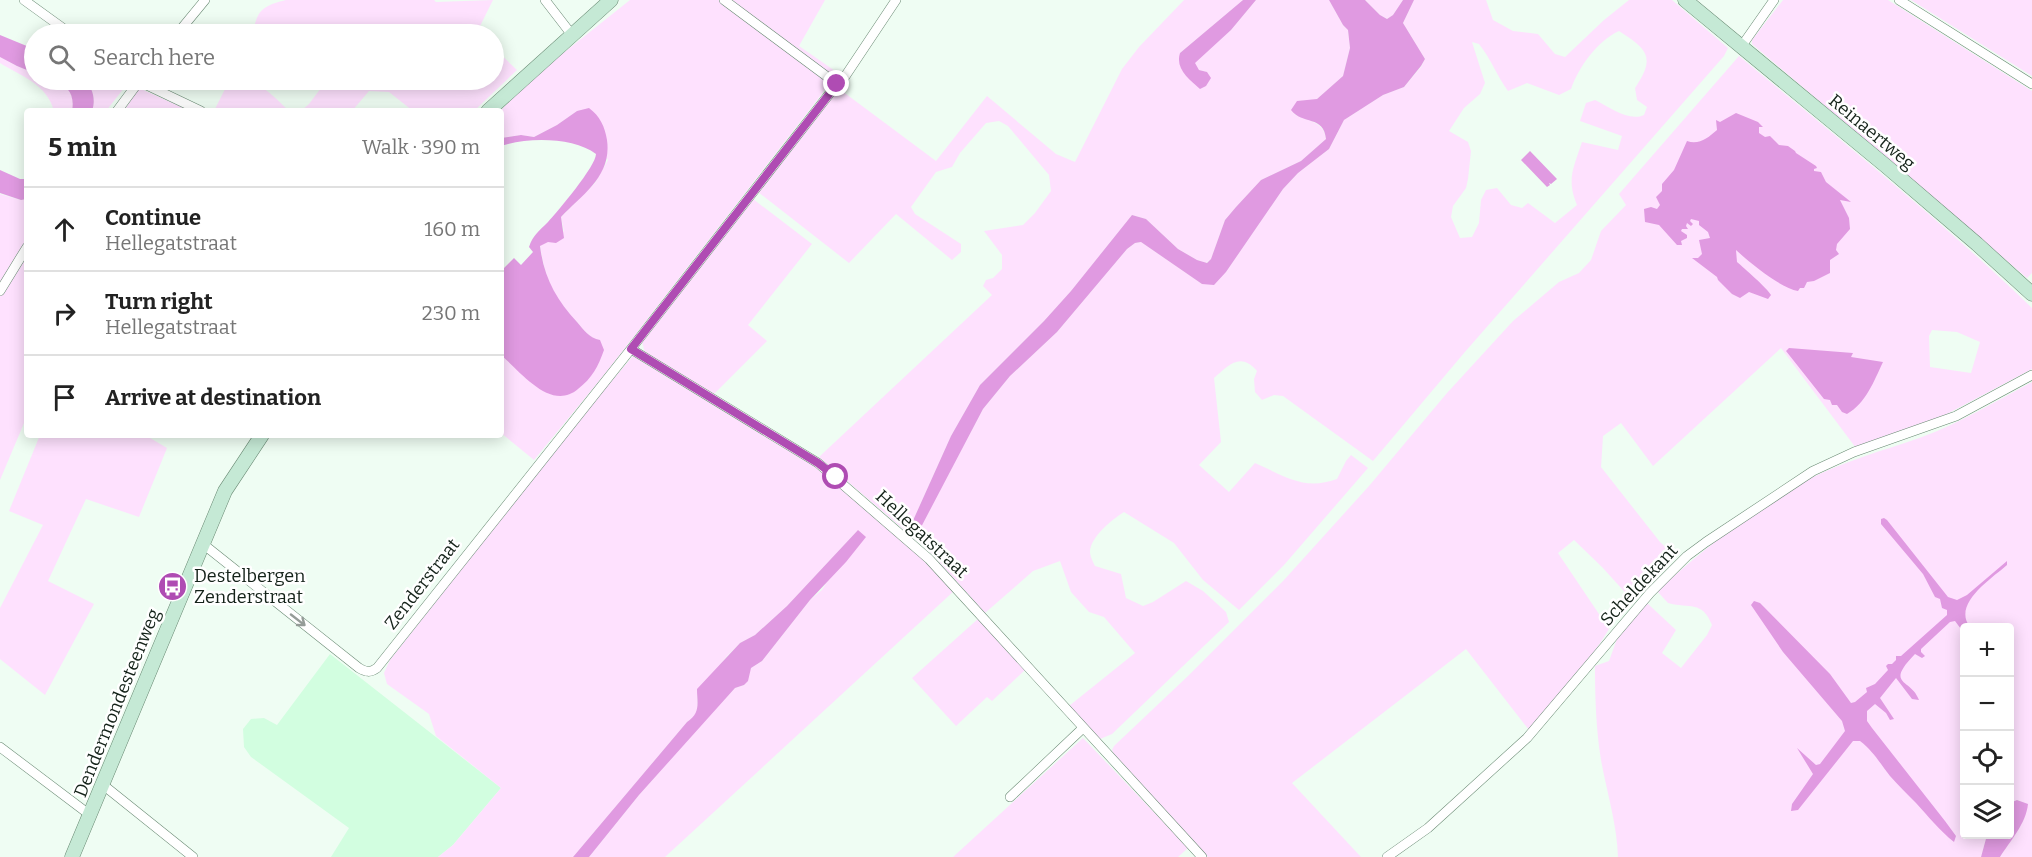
<!DOCTYPE html>
<meta charset="utf-8">
<style>
:root{--surface:#fff;--page:#f2f2f2;--text:#222;--muted:#767676;--line:#e0e0e0}
body{margin:0;font-family:Bitter,serif;background:var(--page);color:var(--text)}
.controls{position:absolute;right:18px;bottom:18px;display:grid;overflow:hidden;border-radius:6px;box-shadow:0 3px 15px #0003}
.controls button{width:54px;height:54px;display:grid;place-items:center;padding:0;border:0;border-bottom:2px solid var(--line);background:var(--surface);color:var(--text);font:30px sans-serif}
.stop{position:absolute;width:18px;height:18px;margin:-14px;border:4px solid #af4cb3;border-radius:50%;background:#fff}
.stop.end{background:#af4cb3;border-color:#fff;box-shadow:0 2px 6px #0008}
.list{margin:0;padding:0;list-style:none}
h2{display:flex;justify-content:space-between;align-items:center;height:78px;margin:0;padding:0 24px;font-size:26px}
h2 small{font-size:20px;font-weight:400;color:var(--muted)}
.list li{display:grid;grid-template-columns:39px 1fr auto;gap:18px;align-items:center;box-sizing:border-box;height:84px;padding:0 24px;border-top:2px solid var(--line)}
.list b{display:block;font-size:22px;white-space:nowrap}
.list p{margin:0;font-size:20px;white-space:nowrap;color:var(--muted)}
.list em{font-size:20px;font-style:normal;color:var(--muted)}
.icon{flex:none;width:33px;height:33px;fill:none;stroke:currentColor;stroke-width:2;stroke-linecap:round;stroke-linejoin:round}
.map{position:relative;flex:none;width:2032px;height:857px;overflow:hidden}
.search{position:absolute;background:var(--surface);box-shadow:0 3px 15px #0003;left:24px;top:24px;width:480px;height:66px;display:flex;align-items:center;gap:15px;box-sizing:border-box;padding:0 21px;border-radius:33px;color:var(--muted);font-size:22px}
.panel{position:absolute;background:var(--surface);box-shadow:0 3px 15px #0003;left:24px;top:108px;width:480px;height:330px;border-radius:6px}
.map>svg:first-child{display:block}
.built{fill:#d2fee0}
.green{fill:#fee1fe;fill-rule:evenodd}
.water{fill:#e09ae1}
.lines{fill:none;stroke-linecap:round;stroke-linejoin:round}
.minor-casing{stroke:#698973;stroke-width:10}
.secondary-casing{stroke:#698973;stroke-width:15}
.minor{stroke:#fff;stroke-width:9}
.secondary{stroke:#c5e9d5;stroke-width:14}
.oneway{stroke:#959c98}
.route{stroke:#af4cb3;stroke-width:8}
.labels{text-anchor:middle;stroke-width:5;stroke-linejoin:round;paint-order:stroke}
.street-label{font-size:18px;fill:#142219;stroke:#fff}
.poi-label{font-size:18px;fill:#142219;stroke:#fff;text-anchor:start}
</style>
<div class="map">
<svg width="2032" height="857" viewBox="0 0 2032 857">
<rect width="100%" height="100%" fill="#effdf3"/>
<path class="built" d="M330,654L501,788L453,845L438,857H331L349,828L251,757L244,747L243,729L251,719L264,718L277,725Z"/>
<path class="green" d="M286,0H434L436,2L493,0L477,32L480,34H253C257,10 262,6 286,0Z
M630,0H825L799,46L838,73L604,375L534,460L501,433V355L532,383L599,340C589,338 584,330 577,322C554,298 545,279 540,245L564,231L561,217L595,183L608,160L577,111L557,125L534,137L521,135L501,138L500,111L537,74Z
M1184,0H1243L1180,53L1181,68L1207,72L1199,70L1194,63L1231,30L1256,0H1329L1343,25L1348,30L1350,48L1343,76L1317,99L1294,114C1307,121 1324,121 1326,139L1301,161L1261,180L1236,207L1225,220L1211,259L1206,263L1197,260L1178,249L1146,219L1132,215L1071,291L1044,321L980,385L951,436L911,525L919,530L983,409L1010,376L1057,332L1127,249L1135,243L1141,242L1202,284L1226,272L1283,189L1298,173L1329,149L1344,120L1383,95L1404,87L1421,67L1425,59L1403,23L1414,0H1486L1493,20L1513,31L1538,34L1555,54L1565,57L1604,20L1629,0H1672L1728,48L1724,56L1464,353L1373,461L1283,396L1274,395L1262,400L1255,392L1254,379L1257,371C1240,351 1228,366 1214,378L1221,442L1199,465L1229,492L1255,463C1285,476 1304,491 1337,479L1346,461L1351,455L1368,468L1284,565L1239,610L1203,580L1174,543L1124,512C1113,519 1090,537 1090,552C1090,556 1093,562 1095,566L1121,574L1126,598L1143,606L1153,602L1186,581L1203,591L1226,612L1229,622L1112,734L1100,739L1069,706L1135,653L1104,617L1089,612L1071,592L1060,561L1033,571L985,613L930,552L819,457L992,295L983,286L986,280L993,278L1002,269V255L984,231L1023,225L1035,213L1051,191L1049,175L1008,126L999,121L986,123L960,153L952,167L936,172L911,207L915,214L961,244V252L952,260L896,214L849,263L758,192L838,88L936,161L987,96L1056,154L1075,162L1122,69L1139,47ZM1619,31C1649,50 1655,58 1635,88L1637,100L1647,107L1644,115C1629,122 1609,107 1595,100L1586,103L1580,121L1622,136L1618,150L1582,142C1574,167 1566,179 1577,205L1555,223L1528,203L1522,208L1511,205L1497,188L1486,190L1481,200L1479,223L1472,237L1460,238L1451,217L1453,206L1466,188L1468,179L1471,151L1468,142L1449,131L1464,108L1480,94L1485,83L1472,42L1479,44C1491,59 1497,76 1508,91L1527,83L1559,95L1571,89C1579,67 1597,41 1619,31Z
M1365,0H1403L1393,15L1387,19L1380,15Z
M1783,0H1888L2032,91V273L2027,278L1752,44V40Z
M1911,0H2032V76L1927,10Z
M494,48L517,70L474,111H413L389,92L369,91L352,111H301L309,104L327,80H494Z
M1739,56C1838,138 1939,218 2032,308V369L1945,415L1856,448L1781,348L1653,466L1621,423L1603,436L1601,467L1660,542L1675,556L1632,600L1602,567L1574,540L1558,553L1609,629C1587,666 1557,698 1529,730L1466,649L1292,783L1361,857H1208L1114,755L1112,750L1114,746L1188,676L1284,580L1369,486L1447,393L1513,321L1559,282L1579,273L1591,260L1601,231L1626,205L1619,194ZM1932,330L1957,332L1980,342L1971,373L1930,367L1929,336Z
M0,57L17,66L34,73V80C56,80 77,84 72,111H54C47,84 21,76 0,63Z
M85,80H125L128,83L106,111H92C96,100 93,88 85,80Z
M240,80C260,80 275,98 289,111H214L225,89Z
M139,88L190,111H124Z
M0,194L21,200L27,199V416L0,480Z
M753,199L812,244L748,325L767,341L713,395L645,353L642,342Z
M633,356L815,467L925,561L954,591L665,857H589L639,795L700,726L735,688L744,685L751,668L762,661L810,600L822,590L858,530L787,606L755,635L740,643L727,656L697,695C698,708 700,714 687,722L573,857H438L453,845L501,788L436,736L429,714L387,684L384,673L390,660L581,417Z
M2032,382V857H2000L2023,821L2027,805L2018,800L2010,803V628H1964V834L1987,835L1981,857H1618C1617,824 1607,793 1601,760C1596,729 1595,697 1595,666L1609,661L1617,639L1647,603L1676,630L1662,653L1681,668L1707,635L1712,625C1702,600 1690,609 1668,603L1657,591C1702,551 1750,511 1803,482C1841,462 1882,451 1922,437C1960,423 1996,401 2032,382Z
M40,435H145L167,448L139,517L86,499L48,581L94,604L45,695L0,659V608L43,525L9,511Z
M979,618L1026,669L992,701L987,697L956,726L912,678Z
M1083,738L1188,848L1178,857H953Z"/>
<path class="water" d="M1243,0H1256L1231,30L1195,63L1199,70L1207,72L1211,78L1206,86L1200,89C1189,79 1175,69 1180,53Z
M1329,0H1365L1380,15L1387,19L1393,15L1403,0H1414L1403,23L1425,59L1421,66L1404,87L1383,95L1344,120L1329,149L1298,173L1283,189L1226,272L1214,285L1202,284L1141,242L1135,243L1127,249L1057,332L1010,376L983,409L919,531L911,525L951,436L980,385L1044,321L1071,291L1132,215L1146,219L1178,249L1197,260L1207,263L1211,259L1225,220L1236,207L1261,180L1301,161L1326,139C1324,115 1302,125 1291,110L1297,101L1317,99L1343,76L1350,48L1348,30L1343,25Z
M0,35L34,49V73L17,66L0,57Z
M53,80H85C93,88 96,100 92,111H72C75,95 68,85 53,80Z
M589,108C600,116 605,127 607,140C612,176 583,194 561,217L564,238L556,243L548,242L540,246C544,278 556,299 577,322C584,330 589,338 600,340L604,350C598,367 592,378 578,389C551,412 521,372 501,355V271L514,258L521,265L533,252L529,247C533,235 539,231 548,222C558,211 596,166 596,154C574,137 527,137 501,146V138L521,135L534,137L557,125L577,111Z
M1736,113L1758,122L1763,127H1759V133L1765,137L1770,136L1779,145L1788,146L1795,151L1796,153L1816,166L1817,168L1814,169V171L1821,172L1826,182L1851,202L1840,200L1849,218L1850,229L1837,244L1836,250L1839,254L1830,260V273L1814,281L1807,282L1804,288H1800L1798,291C1780,288 1749,262 1736,250L1737,262C1744,268 1767,288 1771,295L1768,299L1749,292L1740,298L1732,294L1718,280L1717,277L1692,258H1698L1702,254L1699,240L1710,238L1708,232L1699,225V221L1691,219L1690,221L1693,224L1691,226L1687,223L1686,226L1688,229H1682L1681,231L1687,235V238L1681,241L1682,245H1677L1659,225L1645,222L1644,209L1651,207L1657,209L1660,205L1656,197L1662,191V184L1674,170L1687,141C1699,145 1708,138 1717,130L1716,120L1720,122Z
M1530,151L1557,179L1551,184L1549,183L1550,185L1547,187L1521,160Z
M0,170L20,179H27V199L21,200L0,193Z
M1789,348L1853,353L1851,357L1883,362C1874,381 1866,403 1847,414L1842,412L1837,405H1832L1830,400L1824,399L1786,351Z
M1884,518L1887,520L1948,597L1957,600L1967,595L2007,561V565C1991,579 1952,604 1970,627L1964,628V633L1955,621L1950,622L1921,649V652L1925,656L1922,658L1915,654C1884,686 1911,678 1919,700L1912,699L1896,678L1880,698L1894,719L1890,720L1886,713L1875,704L1867,711V721L1872,728L1945,821L1956,836L1954,842C1940,831 1928,816 1916,803C1907,794 1898,785 1890,776C1880,763 1873,751 1860,741H1853L1798,810L1791,811L1792,804L1813,774L1797,748L1816,765L1820,764L1845,731L1842,721L1783,652L1751,605L1754,601L1760,603L1830,674L1851,703L1855,702L1867,692L1866,688L1875,684L1888,670L1886,666L1888,664H1892L1896,660V656H1901L1947,615V610L1942,608L1940,599L1935,597L1923,574L1881,524V519Z
M858,530L866,537L846,562L810,600L762,661L751,668L748,681L744,685L735,688L639,795L589,857H573L687,722C701,713 697,703 697,689L740,643L755,635L787,606Z
M2017,800L2028,804C2026,824 2010,841 2000,857H1981L1987,835L2010,834V803Z"/>
<g class="lines">
<defs>
<path id="minor" d="M24,0L71,34
M545,0L572,35
M1899,0L2032,84
M177,34L205,0
M1741,47L1774,0
M136,80L201,111
M837,84L844,78L896,0
M117,111L140,80
M0,291L27,247
M631,349L818,463L929,559L1202,857
M203,544L359,668C366,672 370,673 377,668L631,349L837,84L724,0
M0,747L90,815
M102,784L193,857
M1010,797L1083,728
M1387,857L1428,828L1527,738L1650,593L1687,556L1706,542L1813,471L1854,452L1956,416L2032,375"/>
<path id="secondary" d="M1685,0L1886,166L1977,244L2032,294
M488,111L611,0
M72,857L225,491L262,435"/>
</defs>
<use href="#minor" class="minor-casing"/>
<use href="#secondary" class="secondary-casing"/>
<use href="#minor" class="minor"/>
<use href="#secondary" class="secondary"/>
</g>
<defs><path id="oneway-shaft" d="M-6 0H5M1.5-3L5.5 0L1.5 3" fill="none" stroke-width="1.6" stroke-linecap="round" stroke-linejoin="round" transform="scale(1.5)"/></defs>
<use class="oneway" href="#oneway-shaft" transform="translate(298 620) rotate(38)"/>
<g class="lines">
<path class="route" d="M836,477L818,463L631,349L837,84"/>
</g>
<defs>
<symbol id="bus-disc" viewBox="-11 -11 22 22"><circle r="9.5" fill="#af4cb3" stroke="#fff"/><path d="M-5-6H5V4H4V6H2V4H-2V6H-4V4H-5ZM-3.5-4V0h7V-4ZM-3.5 1.2v1.5H-2V1.2ZM2 1.2v1.5H3.5V1.2Z" fill="#fff"/></symbol>
</defs>
<g fill-rule="evenodd">
<use href="#bus-disc" x="156" y="570" width="33" height="33"/>
</g>
<g class="labels">
<g class="street-label">
<text transform="translate(1872 132) rotate(40)" y="6">Reinaertweg</text>
<text transform="translate(922 534) rotate(43)" y="6">Hellegatstraat</text>
<text transform="translate(422 584) rotate(-52)" y="6">Zenderstraat</text>
<text transform="translate(1639 585) rotate(-47)" y="6">Scheldekant</text>
<text transform="translate(117 703) rotate(-68)" y="6">Dendermondesteenweg</text>
</g>
<g class="poi-label">
<text x="194" y="582">Destelbergen<tspan x="194" dy="21">Zenderstraat</tspan></text>
</g>
</g>
</svg>
<div class="controls">
<button>+</button>
<button>−</button>
<button><svg class="icon" aria-label="locate" viewBox="0 0 24 24"><circle cx="12" cy="12" r="6"/><path d="M12 2v4M12 18v4M2 12h4M18 12h4"/></svg></button>
<button><svg class="icon" aria-label="layers" viewBox="0 0 24 24"><path d="M12 4l9 5-9 5-9-5zM3 14l9 5 9-5"/></svg></button>
</div>
<div class="stop" style="left:836px;top:477px"></div>
<div class="stop end" style="left:837px;top:84px"></div>
<div class="search"><svg class="icon" aria-label="search" viewBox="0 0 24 24"><circle cx="10" cy="10" r="6"/><path d="M15 15l6 6"/></svg>Search here</div>
<section class="panel">
<h2>5 min<small>Walk · 390 m</small></h2>
<ul class="list">
<li><svg class="icon" aria-label="ahead" viewBox="0 0 24 24"><path d="M12 20V5M6 11l6-6 6 6"/></svg><div><b>Continue</b><p>Hellegatstraat</p></div><em>160 m</em></li>
<li><svg class="icon" aria-label="right" viewBox="0 0 24 24"><path d="M7 20v-9h11M14 6l5 5-5 5"/></svg><div><b>Turn right</b><p>Hellegatstraat</p></div><em>230 m</em></li>
<li><svg class="icon" aria-label="arrive" viewBox="0 0 24 24"><path d="M6 21V4h12l-3 4 3 4H6"/></svg><div><b>Arrive at destination</b></div></li>
</ul>
</section>
</div>
